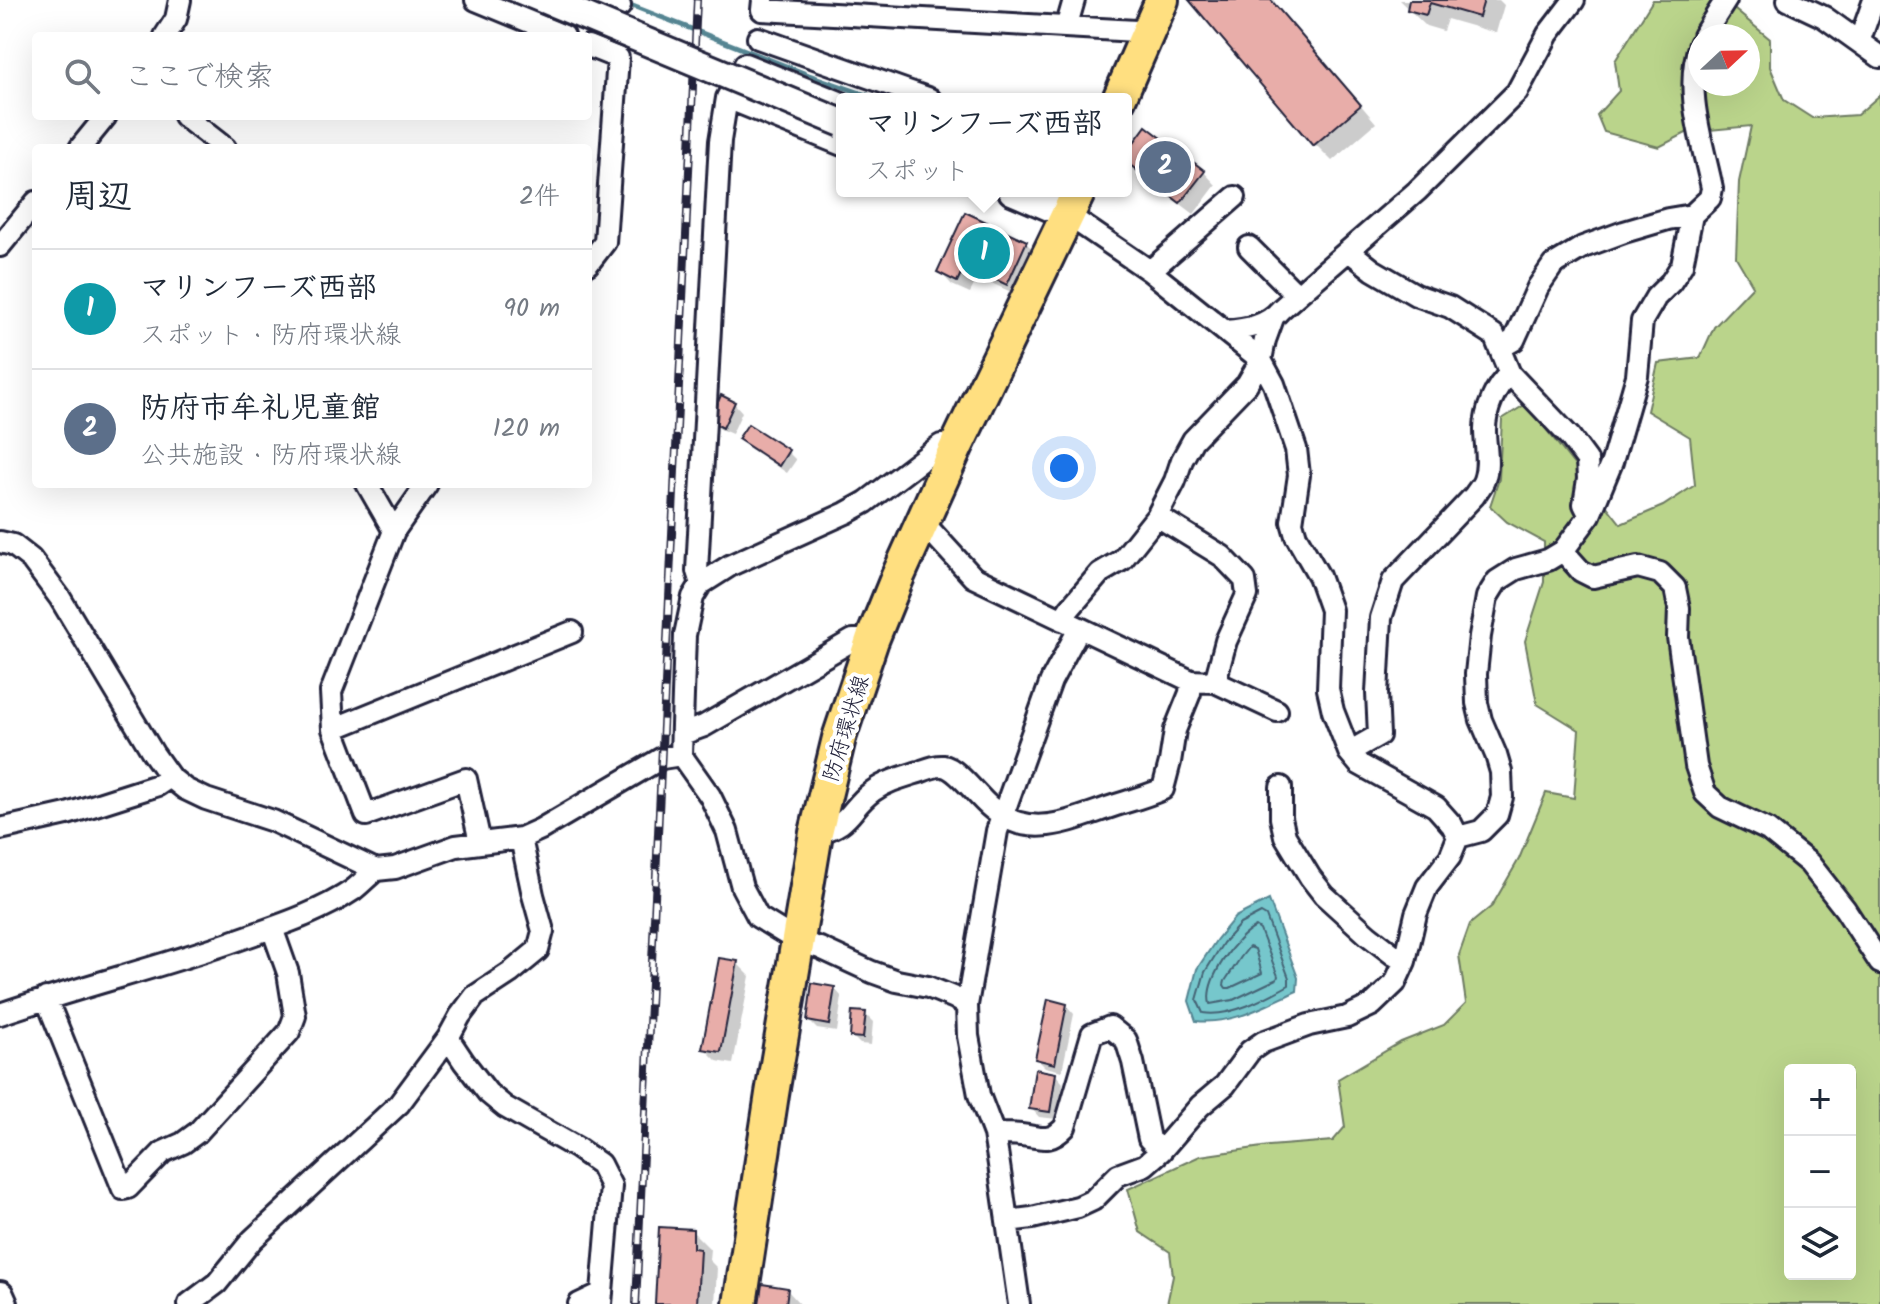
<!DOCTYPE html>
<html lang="ja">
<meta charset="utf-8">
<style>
:root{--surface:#fff;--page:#f6f6f7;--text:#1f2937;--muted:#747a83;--line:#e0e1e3;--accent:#1f6fb2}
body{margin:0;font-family:Kalam,"Klee One",sans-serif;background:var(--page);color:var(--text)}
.controls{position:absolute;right:24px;bottom:24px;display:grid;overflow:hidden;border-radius:8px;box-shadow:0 8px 32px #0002}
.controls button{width:72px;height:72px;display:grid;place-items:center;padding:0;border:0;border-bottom:2px solid var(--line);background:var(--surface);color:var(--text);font:40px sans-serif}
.compass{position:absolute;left:1688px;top:24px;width:72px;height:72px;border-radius:50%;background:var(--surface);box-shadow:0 8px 32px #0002;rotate:68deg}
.you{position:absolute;left:1064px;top:468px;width:28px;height:28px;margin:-20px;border:6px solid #fff;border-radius:50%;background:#1a73e8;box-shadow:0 0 0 12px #1a73e833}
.badge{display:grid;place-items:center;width:52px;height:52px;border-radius:50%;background:var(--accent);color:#fff;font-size:26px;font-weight:700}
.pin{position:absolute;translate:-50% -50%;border:4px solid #fff;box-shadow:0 2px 8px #0006}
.popup{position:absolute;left:836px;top:93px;width:296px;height:104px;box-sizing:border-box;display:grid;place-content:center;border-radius:8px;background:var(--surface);filter:drop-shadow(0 2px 6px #0005);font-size:26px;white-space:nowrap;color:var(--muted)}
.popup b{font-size:30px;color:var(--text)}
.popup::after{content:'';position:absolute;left:50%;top:100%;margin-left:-16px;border:16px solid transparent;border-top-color:var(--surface)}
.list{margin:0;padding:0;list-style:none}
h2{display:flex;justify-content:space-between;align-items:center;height:104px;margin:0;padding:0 32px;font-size:34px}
h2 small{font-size:26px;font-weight:400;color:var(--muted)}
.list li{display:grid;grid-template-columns:52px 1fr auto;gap:24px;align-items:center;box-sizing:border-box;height:120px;padding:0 32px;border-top:2px solid var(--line)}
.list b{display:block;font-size:30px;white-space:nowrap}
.list p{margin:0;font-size:26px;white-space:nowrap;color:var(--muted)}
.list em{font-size:26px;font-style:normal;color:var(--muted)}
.icon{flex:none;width:44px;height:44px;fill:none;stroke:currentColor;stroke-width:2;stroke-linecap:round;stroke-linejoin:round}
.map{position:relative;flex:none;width:1880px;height:1304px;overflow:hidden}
.search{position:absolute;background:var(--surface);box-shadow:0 8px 32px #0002;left:32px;top:32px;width:560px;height:88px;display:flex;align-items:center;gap:20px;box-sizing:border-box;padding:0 28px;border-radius:8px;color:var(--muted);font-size:30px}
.panel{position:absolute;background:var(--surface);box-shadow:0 8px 32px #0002;left:32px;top:144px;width:560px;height:344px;border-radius:8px}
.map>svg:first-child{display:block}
.green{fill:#bad48b;stroke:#6e7b63;stroke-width:2;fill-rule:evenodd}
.water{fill:#76c7cc;stroke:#548592;stroke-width:2}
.shadow{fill:#0003}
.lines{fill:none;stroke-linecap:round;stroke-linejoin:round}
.shore{stroke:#446475;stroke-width:2}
.stream{stroke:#548592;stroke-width:5}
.building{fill:#e8ada9;stroke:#22223b;stroke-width:2}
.minor-casing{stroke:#22223b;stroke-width:26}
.tertiary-casing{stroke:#22223b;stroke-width:32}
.primary-casing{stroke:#22223b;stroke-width:38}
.minor{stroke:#fff;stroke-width:20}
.tertiary{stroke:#fff;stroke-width:26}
.primary{stroke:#ffdf80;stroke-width:32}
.rail-casing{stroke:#22223b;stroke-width:8}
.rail{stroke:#fff;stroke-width:5;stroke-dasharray:15;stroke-linecap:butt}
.tertiary-bridge-casing{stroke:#22223b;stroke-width:32;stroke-linecap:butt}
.tertiary-bridge{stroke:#fff;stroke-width:26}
.labels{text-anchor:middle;stroke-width:8;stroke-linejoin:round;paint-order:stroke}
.street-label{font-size:22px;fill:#22223b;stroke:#fff}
</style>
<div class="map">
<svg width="1880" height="1304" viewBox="0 0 1880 1304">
<rect width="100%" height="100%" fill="#fff"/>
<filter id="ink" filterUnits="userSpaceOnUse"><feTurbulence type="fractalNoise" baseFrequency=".0125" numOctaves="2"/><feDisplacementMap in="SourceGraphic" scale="16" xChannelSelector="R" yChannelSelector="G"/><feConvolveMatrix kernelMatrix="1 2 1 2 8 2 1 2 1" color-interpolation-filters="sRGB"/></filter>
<g filter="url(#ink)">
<path class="green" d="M1653,0H1723L1770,39V67L1784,100L1812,118L1857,115L1880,95V1304H1167L1173,1276L1170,1252L1140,1232L1128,1189L1200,1156L1269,1146L1333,1141L1345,1127L1338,1079L1401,1042L1444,1025L1466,1003L1459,955L1470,924L1492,906L1519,859L1546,793L1574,798L1579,730L1537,704L1525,641L1544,582V542L1507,522L1490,506L1499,479L1502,419L1526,404L1621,524L1663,506L1695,485L1690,437L1647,411L1658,363L1700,358L1714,327L1753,286L1736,257L1739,182L1751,126L1688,132L1659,147L1604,132L1597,115L1619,91L1615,61ZM1700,36H1748V84H1700ZM1790,1070H1850V1274H1790Z"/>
<path class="water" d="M1269,900L1298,978L1297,991C1264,1006 1233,1025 1196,1021L1189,1001L1197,969L1217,939L1235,917Z"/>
<path class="shadow" d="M1191,0H1275L1274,3L1376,123L1332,161L1315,144Z
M1399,0H1499L1504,5L1496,33L1447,19L1443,31L1426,26Z
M1126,157L1204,172L1216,185L1194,214L1137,171L1126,160Z
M1026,243L1039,255L1020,296L978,277L970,293L952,285L940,272Z
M734,403L742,412L732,434L720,429L712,421Z
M749,426L788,452L796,460L787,473L748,447L740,439Z
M737,963L750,976L733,1064L717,1061L704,1048Z
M834,988L842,997L837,1032L817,1029L809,1021Z
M1066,1005L1074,1014L1062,1071L1045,1067L1037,1059Z
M865,1014L873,1022L871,1045L860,1044L852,1036Z
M1055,1074L1063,1083L1057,1119L1039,1117L1031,1108Z
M692,1231L710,1249L709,1260L717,1268L715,1304H657Z
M787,1290L800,1304H761Z"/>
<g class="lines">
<path class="shore" d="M1261,913L1266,916L1289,978V985C1266,998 1229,1018 1203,1013L1197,1000L1205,972L1223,943L1240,924Z
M1256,927L1260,930L1278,976L1277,979L1233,1000L1210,1004C1204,981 1235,937 1256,927Z
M1249,947L1255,949L1262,973L1230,988H1226L1224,985L1225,981L1241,957Z"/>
<path class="stream" d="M625,3L809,75L878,99"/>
</g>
<path class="building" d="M1189,0H1271L1361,105L1313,146Z
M1409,0H1484L1479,17L1430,3L1426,15L1407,10Z
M1146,126L1205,171L1180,203L1126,162V153Z
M965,212L1027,241L1007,285L965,265L957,282L937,272Z
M721,395L735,402L723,428L710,421Z
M748,424L789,450L779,466L738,439Z
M719,958L738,961L721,1052L702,1049Z
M812,983L835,987L829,1025L807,1021Z
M1048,999L1067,1004L1055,1064L1035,1059Z
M852,1011L866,1012L863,1038L850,1037Z
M1035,1069L1056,1073L1050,1112L1029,1109Z
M659,1227L693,1229V1248L700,1249L697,1304H655Z
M762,1284L788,1288L786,1304H759Z"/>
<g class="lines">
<defs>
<path id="minor" d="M476,0L564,36
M605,0L620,6
M763,0L762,10L1136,31L1146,37
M1788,0L1824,17L1880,57
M1068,27V21L1074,0
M165,36L176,19L180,0
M1703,36L1726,0
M758,38L930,99
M1859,42L1874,0
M588,46L618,58L605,242L588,264
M727,98L842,145
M184,116L225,148
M80,148L106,116
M0,246L36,202
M1249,247L1297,295
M1349,251L1373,270L1416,295L1450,307L1494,335L1510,374L1570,437L1587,460L1588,479L1584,504L1588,512
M1150,271L1235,197
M1225,331C1247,329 1267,326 1281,309L1417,191L1517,92L1548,34L1574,0
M1500,348L1514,340L1538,287L1553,265L1583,247L1624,232L1668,219L1692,215
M957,445H941L866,502L846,513L731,565L701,584L693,597L685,635L681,755L710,796L727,831L742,887L758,917L797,941L820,948L872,972L897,981L928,987L955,998L967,1005
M367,484L394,531
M427,484L394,531L331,692L333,729L366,815L466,779L480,842
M1157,516L1222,556L1245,580L1247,595L1226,641L1215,682
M921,525L931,531L973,577L1191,681L1215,682L1277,711
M0,542L13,545L31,559L60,598L153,753L170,777L185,789L206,799L273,821L376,870L395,868L456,846L521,838L541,829L662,758L681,755
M1563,551L1581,571L1593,577L1638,567L1660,573L1675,588L1679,608L1678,637L1696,766L1705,793L1720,807L1768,830L1809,863L1845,909L1880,963
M701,584L697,571L720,141L727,98L745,64L842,103
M1062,620L1070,608L1100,573L1122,560L1157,516L1175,481L1182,460L1193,440L1247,384L1261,360L1265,340L1273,318
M333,729L572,632
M682,734L704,726L853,640H872
M1349,752L1379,735L1377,693L1381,618L1393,581L1474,496C1477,491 1482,486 1484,480C1490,464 1485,446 1485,430C1485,411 1495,386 1510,374
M1281,787V818L1285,836L1310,877L1324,895L1368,935L1394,955L1405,961
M0,829L67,814L158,785L170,777
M816,833C853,825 848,809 873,791C887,781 903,777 919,772C925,770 935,765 943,766C957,768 977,796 989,806C1030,843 1072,819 1116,805C1132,800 1147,796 1163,789L1170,762L1175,730L1190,693L1191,681
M1458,837L1481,831L1497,815L1502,797L1501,772L1496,755L1481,720L1477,703L1476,674L1480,636L1487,597L1497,581L1516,569L1548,560L1563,551L1590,515L1612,462L1637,376L1642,321L1656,297L1671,282L1682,265L1692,215L1710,198L1712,188C1703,144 1683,88 1700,44
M46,998L123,1189L128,1188L163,1152L183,1143L198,1132L289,1032L295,1016L288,973L272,928
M0,1014C76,988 153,969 229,943C270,928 316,915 353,890C361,884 368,876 376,870
M448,1038L464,1062L488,1093L505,1107L577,1148L600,1164L611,1186L601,1304
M994,1134C1003,1134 1012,1134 1021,1135C1041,1137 1049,1144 1065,1127L1092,1034L1110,1027L1126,1040L1133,1062L1149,1139L1161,1151
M1007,1221L1032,1218L1078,1207L1093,1200L1118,1175L1145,1165L1161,1151L1200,1106L1225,1085L1250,1051L1263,1042L1309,1025L1347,1017L1372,1005L1395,983L1405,961L1416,914L1427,887L1450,857L1458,837L1452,825L1436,807L1359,764L1349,752L1333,711L1328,689L1331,610L1319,576L1296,536L1292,522L1299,475L1296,449L1274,384L1261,360L1150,271L1068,215
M189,1304L217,1283L252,1240L399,1104L448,1038L460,1016L475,996L510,973L538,950L543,931L533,895L521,838
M579,1304L602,1293
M1019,1304L998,1158L994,1134L979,1095L968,1036L967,1005L997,831L1051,681L1079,629"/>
<path id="tertiary" d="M1012,191L1068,215
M0,1295L4,1304"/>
<path id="primary" d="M1119,99L1162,0
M740,1304L772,1094L816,833L839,738L872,640L898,576L957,445L1079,191"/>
</defs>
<use href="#minor" class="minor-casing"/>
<use href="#tertiary" class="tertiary-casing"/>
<use href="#primary" class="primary-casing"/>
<use href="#minor" class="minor"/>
<use href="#tertiary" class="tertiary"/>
<use href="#primary" class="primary"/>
<defs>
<path id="rail" d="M636,1304L697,0"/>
</defs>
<use href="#rail" class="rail-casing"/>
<use href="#rail" class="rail"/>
<defs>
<path id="tertiary-bridge" d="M546,0L842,123"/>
</defs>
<use href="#tertiary-bridge" class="tertiary-bridge-casing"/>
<use href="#tertiary-bridge" class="tertiary-bridge"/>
</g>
</g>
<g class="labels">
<g class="street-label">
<text transform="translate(845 728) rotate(-73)" y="8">防府環状線</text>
</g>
</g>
</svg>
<div class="controls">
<button>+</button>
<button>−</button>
<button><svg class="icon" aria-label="layers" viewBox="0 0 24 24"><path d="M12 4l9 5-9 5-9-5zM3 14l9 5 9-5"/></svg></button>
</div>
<svg class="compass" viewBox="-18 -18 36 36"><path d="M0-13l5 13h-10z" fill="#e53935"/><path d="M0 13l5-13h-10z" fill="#747a83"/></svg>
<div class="you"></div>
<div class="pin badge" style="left:984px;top:253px;background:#0f9aa8">1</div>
<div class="popup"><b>マリンフーズ西部</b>スポット</div>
<div class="pin badge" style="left:1165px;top:167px;background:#5c6f8a">2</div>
<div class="search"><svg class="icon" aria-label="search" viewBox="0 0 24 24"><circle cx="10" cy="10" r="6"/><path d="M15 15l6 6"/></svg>ここで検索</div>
<section class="panel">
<h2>周辺<small>2件</small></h2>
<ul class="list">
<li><span class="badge" style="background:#0f9aa8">1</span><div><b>マリンフーズ西部</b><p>スポット · 防府環状線</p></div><em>90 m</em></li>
<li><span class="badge" style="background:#5c6f8a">2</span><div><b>防府市牟礼児童館</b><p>公共施設 · 防府環状線</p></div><em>120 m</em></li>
</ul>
</section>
</div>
